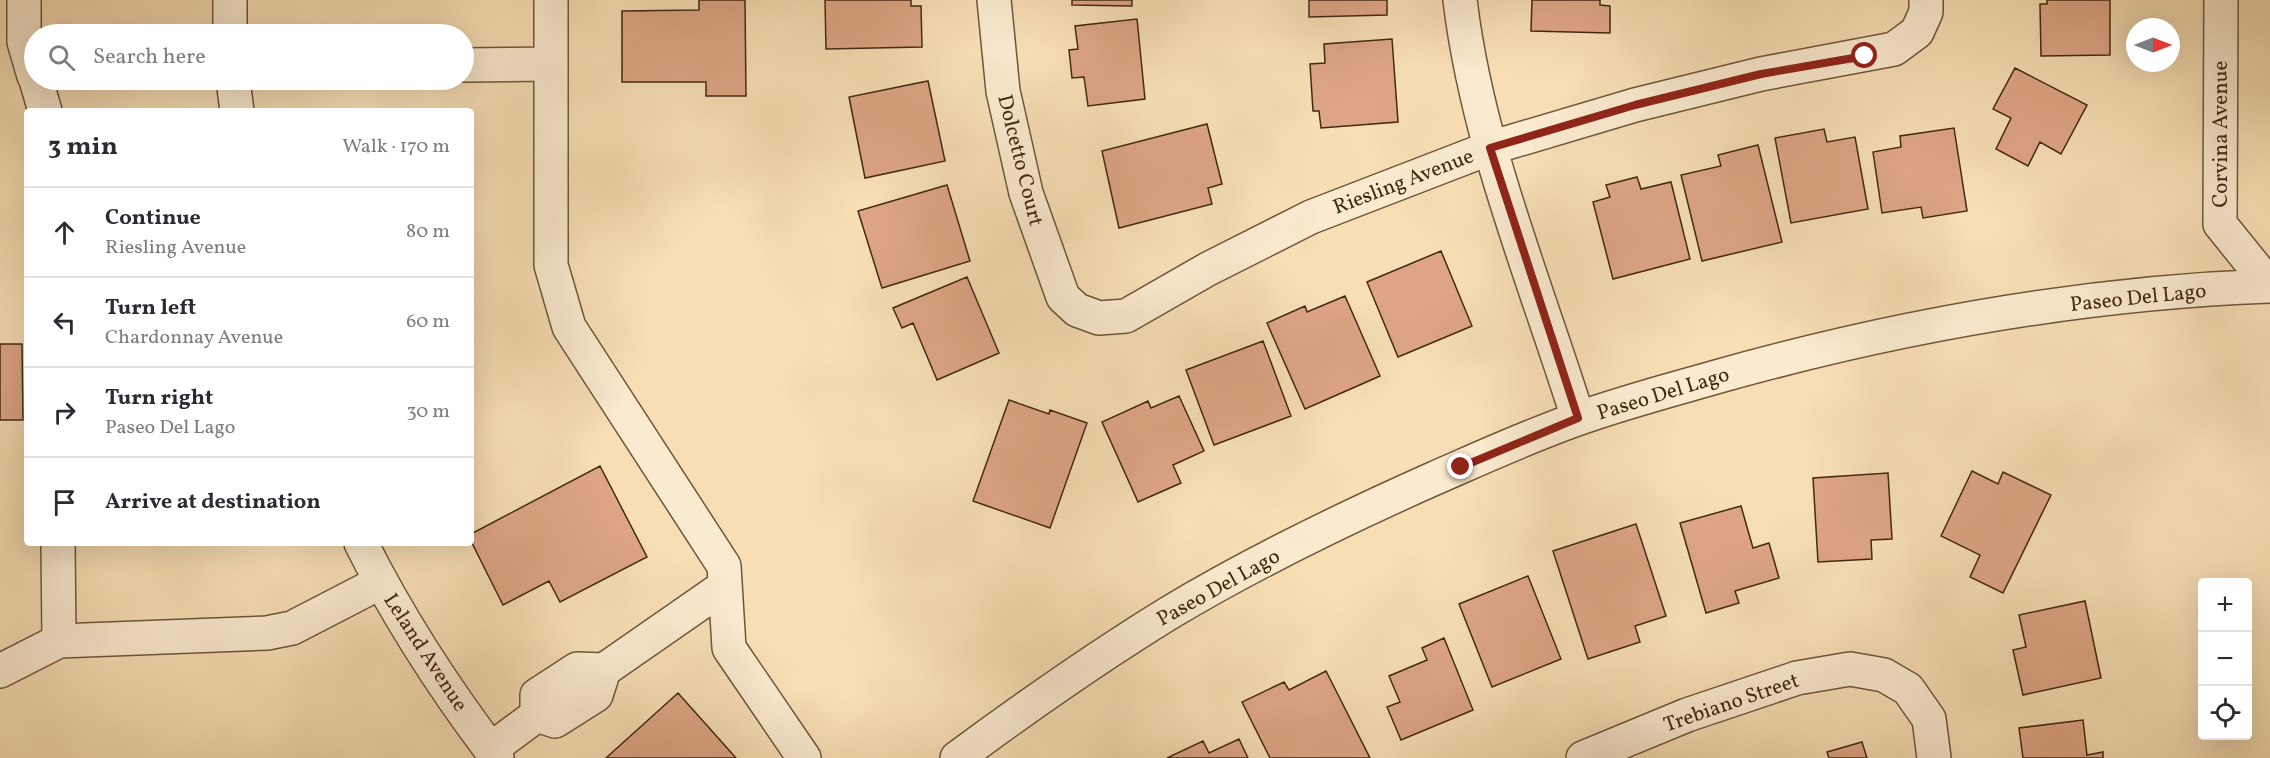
<!DOCTYPE html>
<meta charset="utf-8">
<style>
:root{--surface:#fff;--page:#f2f2f3;--text:#2b2b33;--muted:#7c7c81;--line:#e1e1e2}
body{margin:0;font-family:Vollkorn,serif;background:var(--page);color:var(--text)}
.controls{position:absolute;right:18px;bottom:18px;display:grid;overflow:hidden;border-radius:6px;box-shadow:0 6px 24px #0002}
.controls button{width:54px;height:54px;display:grid;place-items:center;padding:0;border:0;border-bottom:2px solid var(--line);background:var(--surface);color:var(--text);font:30px sans-serif}
.compass{position:absolute;left:2126px;top:18px;width:54px;height:54px;border-radius:50%;background:var(--surface);box-shadow:0 6px 24px #0002;rotate:90deg}
.stop{position:absolute;width:18px;height:18px;margin:-14px;border:4px solid #8f2418;border-radius:50%;background:#fff}
.stop.end{background:#8f2418;border-color:#fff;box-shadow:0 2px 6px #0008}
.list{margin:0;padding:0;list-style:none}
h2{display:flex;justify-content:space-between;align-items:center;height:78px;margin:0;padding:0 24px;font-size:26px}
h2 small{font-size:20px;font-weight:400;color:var(--muted)}
.list li{display:grid;grid-template-columns:39px 1fr auto;gap:18px;align-items:center;box-sizing:border-box;height:90px;padding:0 24px;border-top:2px solid var(--line)}
.list b{display:block;font-size:22px;white-space:nowrap}
.list p{margin:0;font-size:20px;white-space:nowrap;color:var(--muted)}
.list em{font-size:20px;font-style:normal;color:var(--muted)}
.icon{flex:none;width:33px;height:33px;fill:none;stroke:currentColor;stroke-width:2;stroke-linecap:round;stroke-linejoin:round}
.map{position:relative;flex:none;width:2270px;height:758px;overflow:hidden}
.search{position:absolute;background:var(--surface);box-shadow:0 6px 24px #0002;left:24px;top:24px;width:450px;height:66px;display:flex;align-items:center;gap:15px;box-sizing:border-box;padding:0 21px;border-radius:33px;color:var(--muted);font-size:22px}
.panel{position:absolute;background:var(--surface);box-shadow:0 6px 24px #0002;left:24px;top:108px;width:450px;height:438px;border-radius:6px}
.map>svg:first-child{display:block}
.building{fill:#dda586;stroke:#422910;stroke-width:1.5}
.lines{fill:none;stroke-linecap:round;stroke-linejoin:round}
.minor-casing{stroke:#6f5639;stroke-width:36}
.minor{stroke:#faeacf;stroke-width:33}
.route{stroke:#8f2418;stroke-width:8}
.labels{text-anchor:middle;stroke-width:6;stroke-linejoin:round;paint-order:stroke}
.street-label{font-size:21px;fill:#422910;stroke:#faeacf}
</style>
<div class="map">
<svg width="2270" height="758" viewBox="0 0 2270 758">
<rect width="100%" height="100%" fill="#f7deb5"/>
<filter id="stains"><feTurbulence type="fractalNoise" baseFrequency=".00333" numOctaves="4"/><feColorMatrix values="0 0 0 0 .2 0 0 0 0 .09 0 0 0 0 .02 0 0 0 .5 -.17"/></filter>
<radialGradient id="worn" r=".72"><stop offset=".6" stop-color="#630" stop-opacity="0"/><stop offset="1" stop-color="#630" stop-opacity=".3"/></radialGradient>
<path class="building" d="M699,0H745L746,96H706V82H622V11L699,10Z
M825,0H911V6H921L922,47L826,49Z
M1072,0H1132V6L1072,5Z
M1309,0H1387V15L1309,17Z
M1532,0H1600V5L1610,6V33L1531,31Z
M2047,0H2110V55L2041,56L2040,4H2047Z
M1137,19L1145,99L1088,106L1084,77L1072,78L1069,50L1078,49L1075,26Z
M1392,39L1398,122L1321,128L1319,111H1313L1310,64L1325,63L1324,44Z
M2015,68L2087,105L2061,154L2040,142L2028,166L1996,149L2011,118L1993,109Z
M928,81L945,161L865,178L849,97Z
M1207,124L1222,184L1208,188L1212,204L1119,228L1102,151Z
M1954,128L1967,211L1923,218L1921,207L1882,213L1873,152L1901,147L1900,136Z
M1824,129L1827,142L1855,137L1868,209L1791,223L1775,138Z
M1758,145L1782,242L1702,261L1681,175L1721,166L1718,155Z
M1637,177L1641,189L1671,182L1690,259L1613,279L1593,202L1610,197L1606,185Z
M947,185L970,261L882,288L858,211Z
M1441,251L1472,326L1398,357L1367,282Z
M967,277L999,353L937,380L913,323L902,328L893,308Z
M1345,296L1380,376L1305,409L1267,323L1305,306L1307,312Z
M1263,341L1291,416L1214,445L1186,370Z
M0,344H22L23,420H0Z
M1179,396L1204,451L1173,465L1181,483L1138,502L1102,422L1148,401L1151,408Z
M1009,400L1049,414L1050,410L1087,423L1050,528L973,501Z
M600,466L647,557L560,602L549,581L503,605L471,541V534Z
M1972,471L1998,484L2003,472L2051,495L2003,593L1970,577L1980,555L1941,536Z
M1888,473L1892,539L1871,540L1872,559L1818,562L1813,478Z
M1741,506L1753,548L1769,543L1779,578L1735,591L1739,603L1706,613L1680,523Z
M1636,524L1666,616L1635,626L1640,642L1588,659L1553,551Z
M1528,576L1561,659L1492,687L1459,604Z
M2085,601L2101,678L2023,695L2013,650L2026,647L2019,615Z
M1444,638L1473,710L1401,740L1387,707L1400,702L1389,676L1427,660L1422,648Z
M1326,671L1370,758H1270L1242,702L1284,682L1289,690Z
M678,693L736,758H606Z
M2083,720L2087,755L2103,752V758H2023L2019,728Z
M1239,739L1248,758H1167L1203,741L1209,753Z
M1862,742L1867,758H1829L1827,752Z"/>
<g class="lines">
<defs>
<path id="minor" d="M24,0V42L34,76
M230,0V34
M551,0V265L569,327L724,566L729,648L804,758
M994,0L1003,91L1026,193L1063,297L1077,310L1099,318L1126,316L1208,269L1311,217L1490,148L1635,105L1761,74L1894,49L1917,32L1926,12V0
M1460,0C1477,143 1535,281 1578,418
M2221,0L2220,224L2270,286
M464,65L551,64
M36,80L45,111
M233,80L237,111
M58,543L59,641
M361,543C399,619 446,691 497,758
M604,670L596,695L555,721L537,715V695L577,669L604,670L725,586
M0,671L59,641L267,633L292,628L381,582
M491,749L537,715
M957,758C1026,707 1096,658 1169,613C1254,562 1345,518 1435,478C1483,457 1531,435 1580,418C1625,402 1671,390 1716,377C1897,326 2083,293 2270,286
M1583,758L1687,715L1797,678L1850,669L1884,675L1908,689L1929,719L1934,758"/>
</defs>
<use href="#minor" class="minor-casing"/>
<use href="#minor" class="minor"/>
</g>
<g class="lines">
<path class="route" d="M1461,467L1578,418L1490,148L1635,105L1761,74L1865,56"/>
</g>
<g class="labels">
<g class="street-label">
<text transform="translate(2220 134) rotate(-90)" y="7">Corvina Avenue</text>
<text transform="translate(1021 160) rotate(76)" y="7">Dolcetto Court</text>
<text transform="translate(1403 181) rotate(-21)" y="7">Riesling Avenue</text>
<text transform="translate(2138 297) rotate(-6)" y="7">Paseo Del Lago</text>
<text transform="translate(1663 393) rotate(-17)" y="7">Paseo Del Lago</text>
<text transform="translate(1218 587) rotate(-29)" y="7">Paseo Del Lago</text>
<text transform="translate(426 652) rotate(57)" y="7">Leland Avenue</text>
<text transform="translate(1731 702) rotate(-19)" y="7">Trebiano Street</text>
</g>
</g>
<rect width="100%" height="100%" filter="url(#stains)"/>
<rect width="100%" height="100%" fill="url(#worn)"/>
</svg>
<div class="controls">
<button>+</button>
<button>−</button>
<button><svg class="icon" aria-label="locate" viewBox="0 0 24 24"><circle cx="12" cy="12" r="6"/><path d="M12 2v4M12 18v4M2 12h4M18 12h4"/></svg></button>
</div>
<svg class="compass" viewBox="-18 -18 36 36"><path d="M0-13l5 13h-10z" fill="#e53935"/><path d="M0 13l5-13h-10z" fill="#7c7c81"/></svg>
<div class="stop" style="left:1865px;top:56px"></div>
<div class="stop end" style="left:1461px;top:467px"></div>
<div class="search"><svg class="icon" aria-label="search" viewBox="0 0 24 24"><circle cx="10" cy="10" r="6"/><path d="M15 15l6 6"/></svg>Search here</div>
<section class="panel">
<h2>3 min<small>Walk · 170 m</small></h2>
<ul class="list">
<li><svg class="icon" aria-label="ahead" viewBox="0 0 24 24"><path d="M12 20V5M6 11l6-6 6 6"/></svg><div><b>Continue</b><p>Riesling Avenue</p></div><em>80 m</em></li>
<li><svg class="icon" aria-label="left" viewBox="0 0 24 24"><path d="M17 20v-9H6M10 6l-5 5 5 5"/></svg><div><b>Turn left</b><p>Chardonnay Avenue</p></div><em>60 m</em></li>
<li><svg class="icon" aria-label="right" viewBox="0 0 24 24"><path d="M7 20v-9h11M14 6l5 5-5 5"/></svg><div><b>Turn right</b><p>Paseo Del Lago</p></div><em>30 m</em></li>
<li><svg class="icon" aria-label="arrive" viewBox="0 0 24 24"><path d="M6 21V4h12l-3 4 3 4H6"/></svg><div><b>Arrive at destination</b></div></li>
</ul>
</section>
</div>
